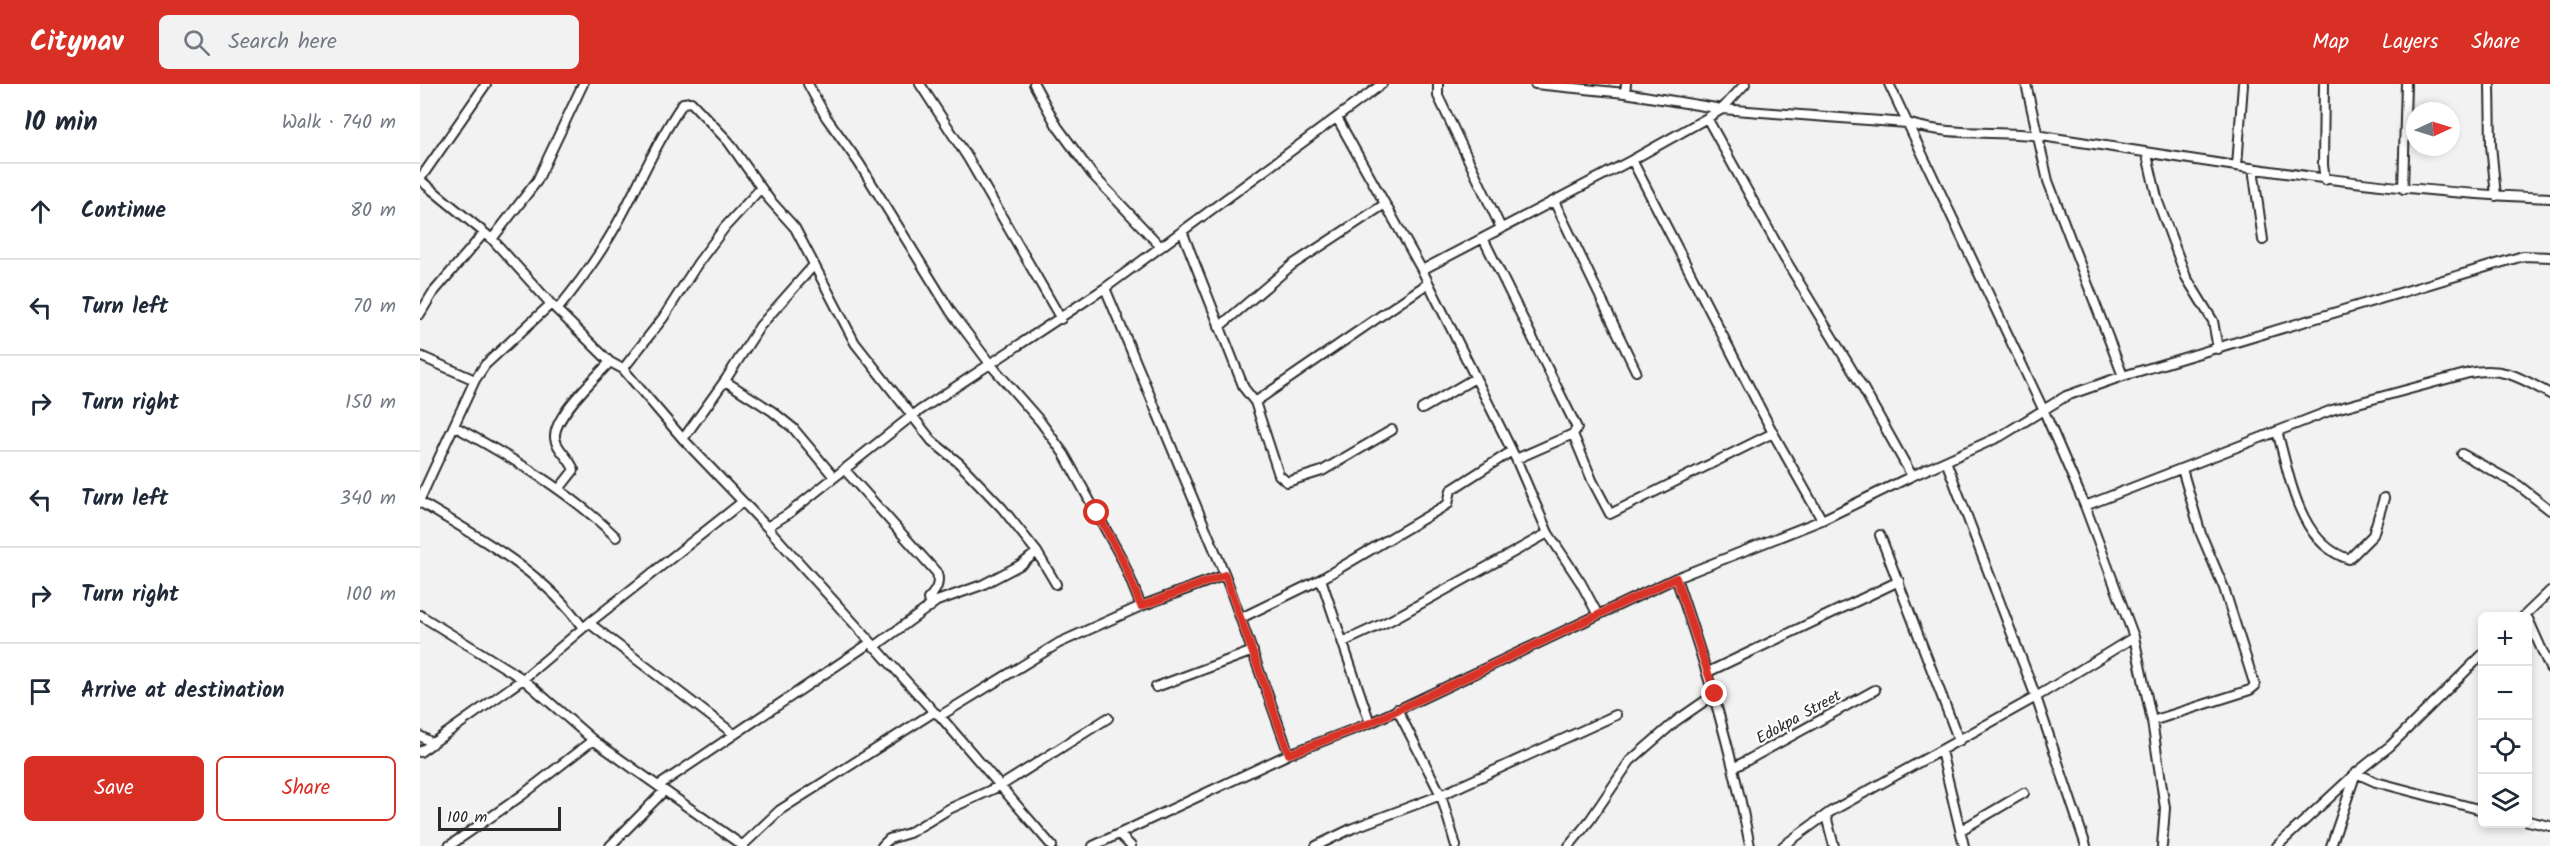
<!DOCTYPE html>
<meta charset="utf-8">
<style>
:root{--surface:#fff;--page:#f2f2f3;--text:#1f2937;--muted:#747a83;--line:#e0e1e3;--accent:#d93025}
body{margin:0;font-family:Kalam,sans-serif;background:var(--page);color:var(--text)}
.controls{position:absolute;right:18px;bottom:18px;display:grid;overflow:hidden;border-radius:9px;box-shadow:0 3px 9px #0003}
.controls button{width:54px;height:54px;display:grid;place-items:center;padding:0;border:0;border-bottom:2px solid var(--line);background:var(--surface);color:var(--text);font:30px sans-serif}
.compass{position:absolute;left:1986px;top:18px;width:54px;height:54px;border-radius:50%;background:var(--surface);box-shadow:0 3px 9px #0003;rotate:86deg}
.scale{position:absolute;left:18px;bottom:15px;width:123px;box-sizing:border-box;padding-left:6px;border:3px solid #2b2b2b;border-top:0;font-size:16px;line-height:21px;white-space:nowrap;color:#2b2b2b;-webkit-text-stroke:4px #fff;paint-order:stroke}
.stop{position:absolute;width:18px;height:18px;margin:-14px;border:4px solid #d93025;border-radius:50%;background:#fff}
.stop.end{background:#d93025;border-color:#fff;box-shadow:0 2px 6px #0008}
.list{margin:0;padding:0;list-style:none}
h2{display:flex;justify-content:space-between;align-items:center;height:78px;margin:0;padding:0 24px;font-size:26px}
h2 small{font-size:20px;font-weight:400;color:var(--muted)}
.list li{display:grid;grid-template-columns:39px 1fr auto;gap:18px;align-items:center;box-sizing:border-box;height:96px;padding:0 24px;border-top:2px solid var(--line)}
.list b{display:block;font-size:22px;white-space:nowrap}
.list em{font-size:20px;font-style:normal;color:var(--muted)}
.actions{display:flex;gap:12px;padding:18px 24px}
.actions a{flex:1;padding:14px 0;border:2px solid var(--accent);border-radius:9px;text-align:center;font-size:21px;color:var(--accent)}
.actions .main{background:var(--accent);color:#fff}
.icon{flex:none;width:33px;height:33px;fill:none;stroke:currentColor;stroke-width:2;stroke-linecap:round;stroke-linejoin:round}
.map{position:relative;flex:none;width:2130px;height:762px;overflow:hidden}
header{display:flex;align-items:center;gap:36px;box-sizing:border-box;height:84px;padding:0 30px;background:var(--accent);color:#fff}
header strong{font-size:28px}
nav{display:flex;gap:33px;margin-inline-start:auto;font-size:21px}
.search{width:420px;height:54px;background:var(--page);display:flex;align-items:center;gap:15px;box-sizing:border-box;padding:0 21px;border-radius:9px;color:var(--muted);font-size:22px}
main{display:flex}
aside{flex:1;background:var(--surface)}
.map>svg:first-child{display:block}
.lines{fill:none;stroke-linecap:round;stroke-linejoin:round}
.minor-casing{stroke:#2b2b2b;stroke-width:12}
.minor{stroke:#fff;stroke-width:8}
.route{stroke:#d93025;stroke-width:8}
.labels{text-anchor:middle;stroke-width:4.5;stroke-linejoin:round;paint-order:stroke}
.street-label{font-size:16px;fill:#2b2b2b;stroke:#fff}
</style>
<header>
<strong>Citynav</strong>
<div class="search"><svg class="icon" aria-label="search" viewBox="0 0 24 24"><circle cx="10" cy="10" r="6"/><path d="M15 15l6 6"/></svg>Search here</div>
<nav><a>Map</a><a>Layers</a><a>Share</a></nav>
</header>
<main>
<aside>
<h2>10 min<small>Walk · 740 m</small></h2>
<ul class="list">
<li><svg class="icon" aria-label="ahead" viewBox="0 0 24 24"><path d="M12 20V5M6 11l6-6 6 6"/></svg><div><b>Continue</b></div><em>80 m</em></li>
<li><svg class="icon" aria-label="left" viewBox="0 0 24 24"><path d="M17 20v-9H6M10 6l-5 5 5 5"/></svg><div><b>Turn left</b></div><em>70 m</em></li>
<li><svg class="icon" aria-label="right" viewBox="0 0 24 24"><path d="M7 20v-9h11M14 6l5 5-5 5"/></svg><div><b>Turn right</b></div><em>150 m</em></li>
<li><svg class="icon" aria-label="left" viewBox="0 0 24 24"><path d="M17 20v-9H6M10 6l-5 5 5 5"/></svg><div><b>Turn left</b></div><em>340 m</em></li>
<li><svg class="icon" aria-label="right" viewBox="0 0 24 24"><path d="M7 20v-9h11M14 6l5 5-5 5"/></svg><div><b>Turn right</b></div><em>100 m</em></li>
<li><svg class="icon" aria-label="arrive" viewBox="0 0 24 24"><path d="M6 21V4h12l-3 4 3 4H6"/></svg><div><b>Arrive at destination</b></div></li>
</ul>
<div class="actions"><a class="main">Save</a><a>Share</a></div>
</aside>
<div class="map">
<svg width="2130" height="762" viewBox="0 0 2130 762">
<rect width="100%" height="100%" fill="#f2f2f2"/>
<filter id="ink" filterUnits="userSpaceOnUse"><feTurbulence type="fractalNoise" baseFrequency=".0167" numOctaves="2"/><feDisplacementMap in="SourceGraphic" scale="12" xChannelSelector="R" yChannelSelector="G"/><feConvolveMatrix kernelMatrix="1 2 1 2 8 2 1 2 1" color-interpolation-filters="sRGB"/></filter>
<g filter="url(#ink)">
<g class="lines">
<defs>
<path id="minor" d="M388,0L406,33L439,79L531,228L571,281L620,337L644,370L703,477L721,522
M500,0L548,74L641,235
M614,0L637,42L672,90L741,163
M1018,0V12L1081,144
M1115,0L1205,9L1302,25L1487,39C1531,53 1577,46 1622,52C1791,78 1959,108 2130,114
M1469,0L1623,325L1665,422L1714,553L1732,637L1745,724L1742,762
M1606,0L1628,97L1703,292
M1904,0L1903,81L1905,96
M2070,0L2071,61L2076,112
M1205,9L1206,0
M917,34L1002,186L1096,375L1128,449L1161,499L1178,531
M1287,34L1365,175L1443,304L1492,392
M1727,71L1738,118L1766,193L1793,237L1798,265
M1212,76L1353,349L1402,436
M1817,82L1823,0
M1833,84L1843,156
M0,95L66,0
M0,96L72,155L131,220L190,278L203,285L263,355L347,443L368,430L493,331L685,204L962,0
M1983,105L1986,0
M1134,117L1216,287
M762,147L824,304L835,318L1007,200
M1063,154L1157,344L1153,350L1096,375
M72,155L117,97L163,0
M1002,186L1212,76L1287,34L1302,25L1325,0
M685,204L805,491L869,670
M137,226C161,197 184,165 202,131C222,93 239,54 263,19L271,18L308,57L349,115L375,144L435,259L512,357L539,379L582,424L617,468L636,500
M0,230L12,210L64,149
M799,243L872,181L965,120
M0,272L55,296
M203,285L243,234L278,179L305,143L341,104
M305,297L352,327L373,344L414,393
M835,318L859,391L867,398L902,387L972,346
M1002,325L1055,294
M34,342C92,374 148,406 196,453
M1857,347C1870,392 1878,459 1929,475L1953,451L1964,414
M1153,350L1172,396L1190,430L1353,349
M263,355L306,295L340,242L394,181
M2042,370L2098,401L2130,426
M1526,377L1616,613L1666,762
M424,385L517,489C520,500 516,507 508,515L510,523
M139,405L154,386C150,375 140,368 136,358C127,338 177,292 190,278
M0,415L55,296L65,281L131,220
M0,418C58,453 124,488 163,544
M1665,422L1912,326L2049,289C2084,282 2101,294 2130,310
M347,443L514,628L520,632L632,762
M1460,451L1539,657
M1256,494C1287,585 1312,667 1330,762
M901,495L950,639
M0,531L103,595L173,656L323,762
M2104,532L2130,507
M821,534L901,495L1028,420L1031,406L1092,367
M2108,535L2130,584
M169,539L314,650
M923,558L971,536L1128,449
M454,563L517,517L562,501L602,480L617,468
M1288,588L1479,497
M736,603L833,567
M977,625L1021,711L1036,762
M520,632L639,559L721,522L805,491
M1732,637L1830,606L1835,602L1804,504L1781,450L1762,385
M0,652L12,659
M1521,667L1544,762
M0,668L103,595L169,539L321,419
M1315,683L1455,606
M238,702L450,559
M1406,732L1414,762
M2108,737L2130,742
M1541,746L1604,709
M699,750L711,762
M29,762L101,712L173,656
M190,762L244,707
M322,762L360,726L514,628
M462,762L469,755L489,749L529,725L582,701L688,634
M673,762L869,670L950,639L1256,494L1402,436L1492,392L1581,352L1646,312L1703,292L2103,172L2130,173
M896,762L933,744L1021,711L1196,631
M1149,762L1170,736L1210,677L1256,637L1295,610
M1363,762L1410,728L1616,613L1714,553
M1857,762L1936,689L1970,662L2062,571
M1911,762L1936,689L1956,698L2062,726"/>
</defs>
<use href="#minor" class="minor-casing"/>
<use href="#minor" class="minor"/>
</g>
</g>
<g class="lines" filter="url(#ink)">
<path class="route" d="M677,429L703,477L721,522L805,491L869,670L950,639L1256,494L1295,610"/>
</g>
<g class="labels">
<g class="street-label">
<text transform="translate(1378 632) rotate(-29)" y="6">Edokpa Street</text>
</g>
</g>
</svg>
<div class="controls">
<button>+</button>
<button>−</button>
<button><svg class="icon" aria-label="locate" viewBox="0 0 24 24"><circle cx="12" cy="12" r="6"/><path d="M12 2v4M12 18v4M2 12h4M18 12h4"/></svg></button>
<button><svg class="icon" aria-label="layers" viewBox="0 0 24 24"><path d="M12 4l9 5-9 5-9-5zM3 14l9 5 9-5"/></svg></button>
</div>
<svg class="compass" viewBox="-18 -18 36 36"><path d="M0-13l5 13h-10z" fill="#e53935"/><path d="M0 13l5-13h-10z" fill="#747a83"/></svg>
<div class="scale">100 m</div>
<div class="stop" style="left:677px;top:429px"></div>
<div class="stop end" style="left:1295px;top:610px"></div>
</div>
</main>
